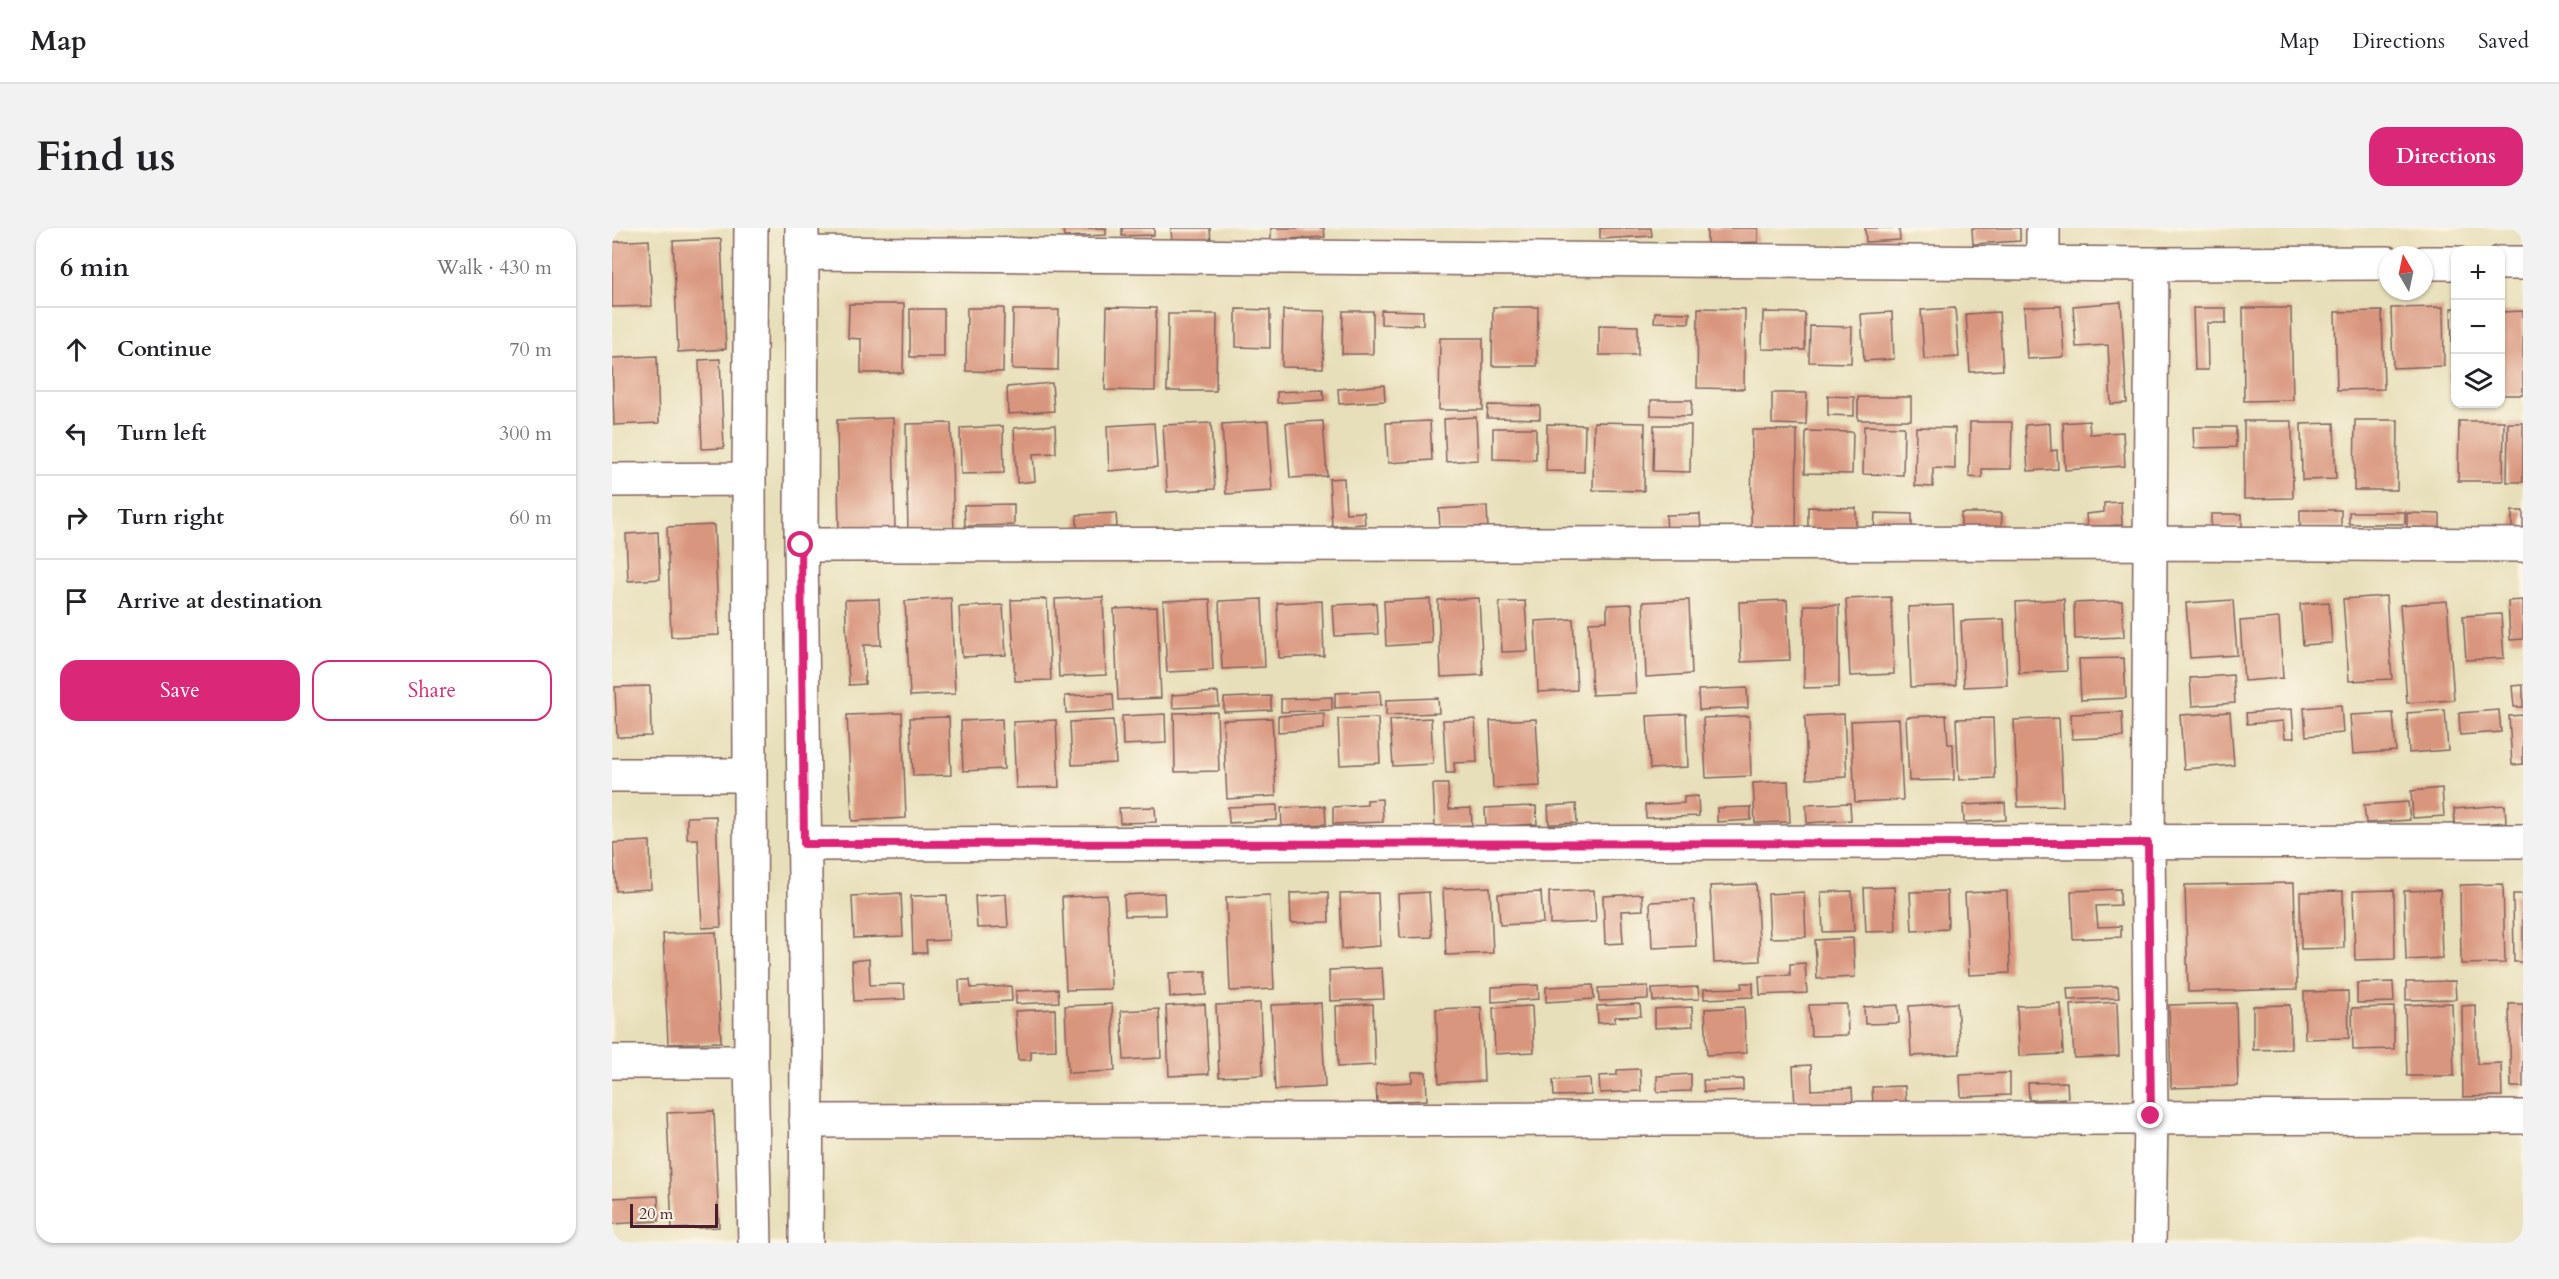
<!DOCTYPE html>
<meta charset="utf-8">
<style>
:root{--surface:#fff;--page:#f2f2f2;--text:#202124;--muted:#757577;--line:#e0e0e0;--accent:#db2777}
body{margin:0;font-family:Cardo,serif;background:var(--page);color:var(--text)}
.controls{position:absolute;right:18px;top:18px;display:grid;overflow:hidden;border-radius:12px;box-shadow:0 2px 4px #0004}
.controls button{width:54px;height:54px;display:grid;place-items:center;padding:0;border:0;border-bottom:2px solid var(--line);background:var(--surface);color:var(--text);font:30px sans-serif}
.compass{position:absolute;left:1767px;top:18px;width:54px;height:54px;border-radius:50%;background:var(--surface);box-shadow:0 2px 4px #0004;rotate:351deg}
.scale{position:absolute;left:18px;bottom:15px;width:88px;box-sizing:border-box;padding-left:6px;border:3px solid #4a1f2b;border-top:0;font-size:16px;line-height:21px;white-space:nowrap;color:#4a1f2b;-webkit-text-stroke:4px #fcf5e5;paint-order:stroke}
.stop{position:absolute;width:18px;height:18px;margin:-14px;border:4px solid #db2777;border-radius:50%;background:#fff}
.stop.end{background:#db2777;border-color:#fff;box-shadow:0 2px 6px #0008}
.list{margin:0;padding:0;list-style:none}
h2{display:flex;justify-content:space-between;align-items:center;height:78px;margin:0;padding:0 24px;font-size:26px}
h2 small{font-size:20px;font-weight:400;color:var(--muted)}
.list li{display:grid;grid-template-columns:39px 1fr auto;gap:18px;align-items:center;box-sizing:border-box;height:84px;padding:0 24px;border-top:2px solid var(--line)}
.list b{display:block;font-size:22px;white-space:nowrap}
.list em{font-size:20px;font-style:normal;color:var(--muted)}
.actions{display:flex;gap:12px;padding:18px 24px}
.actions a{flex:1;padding:14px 0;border:2px solid var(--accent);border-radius:18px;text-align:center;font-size:21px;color:var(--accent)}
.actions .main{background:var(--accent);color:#fff}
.icon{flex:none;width:33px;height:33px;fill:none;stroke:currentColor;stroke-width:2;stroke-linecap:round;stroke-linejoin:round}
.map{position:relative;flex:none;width:1911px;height:1015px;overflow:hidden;border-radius:18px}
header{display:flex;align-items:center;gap:36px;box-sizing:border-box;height:84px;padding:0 30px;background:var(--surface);border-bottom:2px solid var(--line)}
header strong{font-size:28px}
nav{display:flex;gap:33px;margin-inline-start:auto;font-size:21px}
.intro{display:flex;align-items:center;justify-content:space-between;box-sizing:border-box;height:144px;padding:0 36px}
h1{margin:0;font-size:42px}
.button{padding:15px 27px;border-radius:18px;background:var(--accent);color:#fff;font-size:21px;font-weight:700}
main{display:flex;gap:36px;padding:0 36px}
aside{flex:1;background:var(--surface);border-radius:18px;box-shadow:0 2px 4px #0004}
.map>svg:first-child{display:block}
.building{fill:#d9967e}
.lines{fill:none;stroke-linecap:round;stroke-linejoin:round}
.minor-casing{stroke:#81625d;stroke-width:36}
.minor{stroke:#fff;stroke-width:33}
.route{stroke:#db2777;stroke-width:8}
</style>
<header>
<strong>Map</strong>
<nav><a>Map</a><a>Directions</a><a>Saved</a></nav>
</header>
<div class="intro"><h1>Find us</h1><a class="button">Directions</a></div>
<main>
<aside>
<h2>6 min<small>Walk · 430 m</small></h2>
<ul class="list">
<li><svg class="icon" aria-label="ahead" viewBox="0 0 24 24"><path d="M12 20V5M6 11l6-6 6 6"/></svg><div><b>Continue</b></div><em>70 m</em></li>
<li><svg class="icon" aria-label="left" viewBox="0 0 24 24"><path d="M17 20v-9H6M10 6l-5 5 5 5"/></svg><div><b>Turn left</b></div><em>300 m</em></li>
<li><svg class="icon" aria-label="right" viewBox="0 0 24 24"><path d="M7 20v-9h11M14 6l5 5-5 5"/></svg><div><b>Turn right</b></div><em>60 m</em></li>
<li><svg class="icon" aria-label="arrive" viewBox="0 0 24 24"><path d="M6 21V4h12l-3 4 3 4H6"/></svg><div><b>Arrive at destination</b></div></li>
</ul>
<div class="actions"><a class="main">Save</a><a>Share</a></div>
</aside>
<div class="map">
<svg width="1911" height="1015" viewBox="0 0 1911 1015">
<rect width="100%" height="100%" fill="#fcf5e5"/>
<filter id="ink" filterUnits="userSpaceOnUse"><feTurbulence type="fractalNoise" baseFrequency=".0167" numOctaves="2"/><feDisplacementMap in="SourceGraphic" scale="12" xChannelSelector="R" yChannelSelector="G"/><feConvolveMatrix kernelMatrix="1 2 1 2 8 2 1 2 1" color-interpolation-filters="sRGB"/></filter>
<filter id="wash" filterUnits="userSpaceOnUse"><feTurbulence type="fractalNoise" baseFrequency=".008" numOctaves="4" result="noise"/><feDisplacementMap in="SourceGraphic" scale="24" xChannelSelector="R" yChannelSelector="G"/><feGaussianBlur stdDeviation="1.35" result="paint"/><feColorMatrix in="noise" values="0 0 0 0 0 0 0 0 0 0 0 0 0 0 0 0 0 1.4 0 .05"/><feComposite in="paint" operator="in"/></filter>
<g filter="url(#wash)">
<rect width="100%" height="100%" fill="#e7dfb9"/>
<g id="blocks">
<path class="building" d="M451,0H494V7L452,9Z
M510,0H542V7L510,8Z
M559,0H598L599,14L560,16Z
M659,0H712L713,9L659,12Z
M988,0H1039L1040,8L988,11Z
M1095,0H1146V14L1095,16Z
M1253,0H1287L1288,12L1254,14Z
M1360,0H1408V13L1361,16Z
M109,11L114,121L66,124L61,13Z
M37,12L40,78L0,79V14Z
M1509,74L1515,175L1499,176L1496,117L1464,119L1461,78Z
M237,76H292L291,145H249V111L236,110Z
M1449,78L1452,129L1415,131L1412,79Z
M495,79L544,80L543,163L493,162Z
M881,79H926L925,138H880Z
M1831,79L1832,138L1781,140L1779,80Z
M355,80H392L391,144L354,143Z
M1086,80L1133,81L1132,161L1085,160Z
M1343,80L1347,129L1312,131L1309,82Z
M1581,80H1614V95H1595L1596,142H1583Z
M1631,80H1679L1681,172L1632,173Z
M1839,80H1844V156H1841Z
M298,81H332V129H298Z
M624,81L658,82V120L624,119Z
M401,82H447L446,142L400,141Z
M671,82L713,83L711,140L670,139Z
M769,82L811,83V97L769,96Z
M731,83H761V126H730Z
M1770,83L1772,161L1725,162L1723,84Z
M1911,83V167H1888V84Z
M1043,84L1078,85L1077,95L1042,94Z
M1151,84L1193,85V122L1150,121Z
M1280,84L1282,131L1252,133L1249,86Z
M1387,84L1391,142L1358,144L1354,86Z
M556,86H605L604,163H555Z
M987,97L1026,98V127H987Z
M1198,98L1240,99L1239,135L1197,134Z
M828,110H871V182H827Z
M45,128L47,195L2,197L0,130Z
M108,131L112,220L90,221L87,132Z
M440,155L442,183L396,186L395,159Z
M772,157L773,173L727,176L726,161Z
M711,162L712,172L665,175V164Z
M1160,165H1195L1194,197L1160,196Z
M1216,168L1242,169V188L1216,187Z
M1246,169H1299V192H1246Z
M1039,172H1080L1079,188L1039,187Z
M876,177L928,178V191L875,190Z
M864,189L866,232L834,234L832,191Z
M281,190L283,304L227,306L225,192Z
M1743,192H1786L1785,262H1742Z
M656,193L660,263L614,266L610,196Z
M711,193L715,248L678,250L674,195Z
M818,193L820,232L776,235L774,195Z
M1477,193L1478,206L1511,204L1513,238L1453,242L1451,195Z
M1632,193H1680L1681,270L1632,271Z
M1847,193H1892L1891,253H1846Z
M982,194L1033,195L1032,263L981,262Z
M1358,194H1400L1399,241H1370V250L1357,249Z
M339,195L342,304L296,305L294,196Z
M542,195L545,239L497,243L495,198Z
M599,195L603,261L555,264L551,197Z
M1438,195L1439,223L1445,222L1446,241L1416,243L1413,197Z
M1722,195L1724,251L1690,252L1689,196Z
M1896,195H1911V254H1895Z
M935,196L973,197L972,244L934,243Z
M443,197L444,225L421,226L423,253L405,255L402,200Z
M1042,197H1079L1078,244L1041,243Z
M391,198L392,245L349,246L348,200Z
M1252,198L1292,199L1291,247L1251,246Z
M1304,199L1343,200V241L1321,240V259L1303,258Z
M1581,199H1624V219L1582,220Z
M881,200H924V232L881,231Z
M1140,202H1185L1184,308H1139Z
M1194,203L1241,204L1240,246L1193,245Z
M732,250L734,285L752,284L753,296L720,298L717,251Z
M1509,274L1510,297L1475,299L1474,286L1492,284V275Z
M402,276V297L353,298L352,277Z
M875,278L876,300L828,303L827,281Z
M1196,279L1244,280V306H1196Z
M1688,282H1729V299H1688Z
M1900,283H1911V305H1900Z
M1737,284H1793V296H1737Z
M504,285L505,299L465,302V287Z
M1263,285L1300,286V304L1262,303Z
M1349,285H1390L1389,302L1349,301Z
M1795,285L1828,286V300L1795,299Z
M1088,286L1089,302L1055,304L1054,287Z
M1599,286H1630V299H1599Z
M102,297L107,407L59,409L55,299Z
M46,304L48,351L16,353L14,306Z
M1774,368L1780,451L1737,453L1731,371Z
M491,369L494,447L447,449L443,371Z
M1279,369L1282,446L1238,448L1234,371Z
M339,370L343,466L298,468L293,373Z
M867,370L871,447L829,449L826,372Z
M267,371L269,417H252L253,456L237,457L233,372Z
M435,371L439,452L403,453L399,372Z
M598,371L601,442L555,444L551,373Z
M650,371L653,439L610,441L607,373Z
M818,371L820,415L774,418L772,373Z
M1452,371L1455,443L1407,445L1404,374Z
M1077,372L1080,446L1034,449L1031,374Z
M1175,372L1178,432L1129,434L1127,374Z
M1621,372L1625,427L1578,430L1574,375Z
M1911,372V411L1898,412L1896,373Z
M710,373L712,428L667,430L665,375Z
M913,373L916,423L890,424L887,374Z
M1510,373L1512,409L1463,411L1462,375Z
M1835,373L1842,472L1795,475L1788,377Z
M1717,374L1720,415L1691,417L1688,376Z
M764,375L766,406L723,408L721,377Z
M1020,376L1024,465L980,467L977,394L995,393V377Z
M391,377L394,427L350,429L347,379Z
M1192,377H1227V459L1192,460Z
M1341,377L1344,457L1299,459L1296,379Z
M545,379L549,470L506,472L502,381Z
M1889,386L1892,430L1854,432L1851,388Z
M1667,390L1671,450L1632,453L1628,393Z
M961,391L965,462L926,464L923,393Z
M1392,391L1395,457L1352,459L1349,393Z
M1512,430L1514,470L1469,472L1467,431Z
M1621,447L1623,475L1580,478L1578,450Z
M1911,457V479H1902L1900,458Z
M38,458L39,508L5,509L3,459Z
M1135,460L1136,480L1087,482L1086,462Z
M768,463L769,477L723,480V465Z
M606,464L607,478L561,480L560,467Z
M501,466L502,483L454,485L453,468Z
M659,468V482L612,484V470Z
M720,469V482L669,484V471Z
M826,470L827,485L774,487V472Z
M1729,477L1731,505L1694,508L1692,480Z
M1680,481L1682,510H1673L1671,493L1635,496L1634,485Z
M1833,482L1836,522L1797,525L1795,485Z
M1887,482L1889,504L1848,507L1847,485Z
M605,484L607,543L563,544L562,485Z
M1510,484L1511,509L1460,511L1459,486Z
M1618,484L1622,537L1572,541L1568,487Z
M290,485L294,590L240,593L235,487Z
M712,485V501L666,504V488Z
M1781,485L1784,523L1741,526L1738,487Z
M553,486L554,515L511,517L510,488Z
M1074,486L1076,539L1038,541L1035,488Z
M1232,486L1235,549L1195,551L1193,488Z
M1334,487L1336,516H1341L1342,552L1297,553L1294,489Z
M1911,487V536L1900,537L1897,488Z
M1137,488L1139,548L1094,550L1091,490Z
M337,489L339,547L301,548L298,490Z
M660,490L664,568L615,571L611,492Z
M766,490L768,535L728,537L726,491Z
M819,490L821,536L781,538L778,492Z
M1381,490L1383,550L1347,552L1344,491Z
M1447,490L1451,578L1406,579L1402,492Z
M390,491L392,541L351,543L349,493Z
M863,491L865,534L842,535L843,545H834L831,492Z
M924,491L928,558L881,560L878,493Z
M1287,491L1291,572L1243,574L1239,493Z
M444,492L447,559L404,560L401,494Z
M501,492L504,535L460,537L458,494Z
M1176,553L1178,594L1143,595L1141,555Z
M821,556H836L837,581L859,580L860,597L823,599Z
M1830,560L1832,588L1801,590L1799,563Z
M1086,568L1087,588L1034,590L1033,577L1072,575V569Z
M770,571L771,594L721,596V579L755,577V572Z
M1796,574L1798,592L1754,595L1752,577Z
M1238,575L1239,592L1195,595L1194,577Z
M1393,575L1394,592L1352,594L1351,577Z
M964,576L965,595L937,596L936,578Z
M665,577V592L617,595L616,579Z
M1893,577L1894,594L1843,598L1842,581Z
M713,578L714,596L670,598L669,580Z
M924,578L925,596L874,599L873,580Z
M543,579L544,594L508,595L507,580Z
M1139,579V592L1105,594V580Z
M104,588L109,699L90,700L86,611H75V589Z
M38,613L39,661L4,663L1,615Z
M1682,655L1685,761L1576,764L1573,657Z
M1144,656L1148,733L1102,735L1098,658Z
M1891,656L1893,735L1849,736L1848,657Z
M878,659L881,725L834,727L831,661Z
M1282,659L1284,703L1254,704L1252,660Z
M1508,661V677L1484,678L1486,699L1509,698V709L1461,711L1459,663Z
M982,662L984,694L938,696L937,664Z
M1782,662L1783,731L1743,732L1741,663Z
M1828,662L1830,730L1794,732L1792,663Z
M1240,663L1242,703L1211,704L1209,664Z
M1335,663L1336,701L1300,703L1298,664Z
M1395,663L1398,745L1357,747L1353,665Z
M1731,663L1732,720L1689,721L1688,664Z
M716,664L717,694L679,695L678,665Z
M817,664L820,709L788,710L786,666Z
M929,664L931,695L888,697L886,666Z
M1192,664L1194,709L1158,710L1156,666Z
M289,665L291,708L242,710L240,668Z
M552,665L553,687L513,688L512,667Z
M766,665L768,718L730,721L728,666Z
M394,666L396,699L365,700L363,668Z
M1030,666L1031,682L1009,683L1011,715L993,716L991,668Z
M1901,666H1911V734H1902Z
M335,667L337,712L314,713L315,725H301L299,668Z
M495,667L499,761L454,762L450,669Z
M658,667L662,761L618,763L614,669Z
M1082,672L1084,718L1040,720L1038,674Z
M104,704L109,814L56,816L51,706Z
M1241,710L1243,749L1205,751L1203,712Z
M257,731L258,757L292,756L293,771L242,773L240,733Z
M1193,735L1195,765L1148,767L1147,748L1178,747V736Z
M770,740L772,771L718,773L717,742Z
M594,743V767L558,769L557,745Z
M347,752H358L359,760L399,758L400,773L348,776Z
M1843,753L1844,771L1794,772V754Z
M1781,754L1782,774L1745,775V755Z
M1130,755H1141V769L1092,771V761L1130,760Z
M926,757L927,771L880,774V759Z
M981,757L982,771L934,774V759Z
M1036,758V771L987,773L986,760Z
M1506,758L1507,770L1456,772L1455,760Z
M1086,759L1087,771L1041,773L1040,761Z
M446,761L447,774L404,776V763Z
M1736,763L1737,810L1693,811L1692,764Z
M1505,774L1507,828L1462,830L1459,777Z
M648,775L651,847L607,849L604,777Z
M709,775L713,859L663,862L659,777Z
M1345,775L1348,826L1299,828L1297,778Z
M1624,775L1626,858L1559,860L1557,777Z
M1840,775L1842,848H1795L1793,777Z
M500,776L503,843L456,845L453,778Z
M593,776L597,846L557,848L554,778Z
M761,776L763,837L726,839L724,778Z
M1028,776L1029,788L1003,789V794L986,795L985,778Z
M1235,776L1236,807L1199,808L1197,777Z
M1449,776L1451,826L1407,828L1405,778Z
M1897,776H1911V859H1899Z
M1286,777L1287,795L1253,796L1252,779Z
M1678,777L1679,821L1641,822V778Z
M1864,777L1865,836L1889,835L1890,868L1851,869L1850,778Z
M920,778L922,824L883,826L881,780Z
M869,779L872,853L827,855L824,781Z
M1080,779L1081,798L1043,800V781Z
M1132,779L1134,825L1095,827L1093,781Z
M1782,779V821L1741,822L1740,780Z
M443,781L444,822L419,823V832H406L403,783Z
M547,781L549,830L512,832L509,783Z
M1199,837L1200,862L1240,860L1241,878L1183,881L1181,838Z
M1028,841L1029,863L988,865L987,848L1005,847V842Z
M800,844H814L815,872L765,874L764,856L800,854Z
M1398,845V867L1349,869L1348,847Z
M1079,846V863L1045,864V848Z
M978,850L979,867L942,868L941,852Z
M1131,851V862L1092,864L1091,852Z
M1455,854L1456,870L1417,872L1416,855Z
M1293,858L1294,875L1261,876L1260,859Z
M102,883L107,999L60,1001L55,885Z
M46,968L47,993L0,996V970Z"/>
</g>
</g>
<g filter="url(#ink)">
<use href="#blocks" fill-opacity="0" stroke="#81625d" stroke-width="1.5"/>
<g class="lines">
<defs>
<path id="minor" d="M139,0L137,251L139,834L143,1015
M190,0L189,317L195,821L194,1015
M1431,0V35
M190,25L1540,36L1776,35
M1812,35H1844
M1888,35H1911
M0,252L137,251
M189,317L1538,315L1911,317
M0,547H138
M192,616L1911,613
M0,834H139
M194,893L1911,889
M1537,1015L1539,888L1536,615L1540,36"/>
</defs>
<use href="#minor" class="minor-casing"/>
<use href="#minor" class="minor"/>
</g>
</g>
<g class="lines" filter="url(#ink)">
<path class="route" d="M189,317L192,616L1536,615L1539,888"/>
</g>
</svg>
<div class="controls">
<button>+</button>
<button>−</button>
<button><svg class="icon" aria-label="layers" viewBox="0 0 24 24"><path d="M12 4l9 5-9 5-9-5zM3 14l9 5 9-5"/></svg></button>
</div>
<svg class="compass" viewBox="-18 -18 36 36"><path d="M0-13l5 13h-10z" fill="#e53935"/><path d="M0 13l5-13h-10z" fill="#757577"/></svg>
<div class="scale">20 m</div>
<div class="stop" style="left:189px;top:317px"></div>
<div class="stop end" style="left:1539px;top:888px"></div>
</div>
</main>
